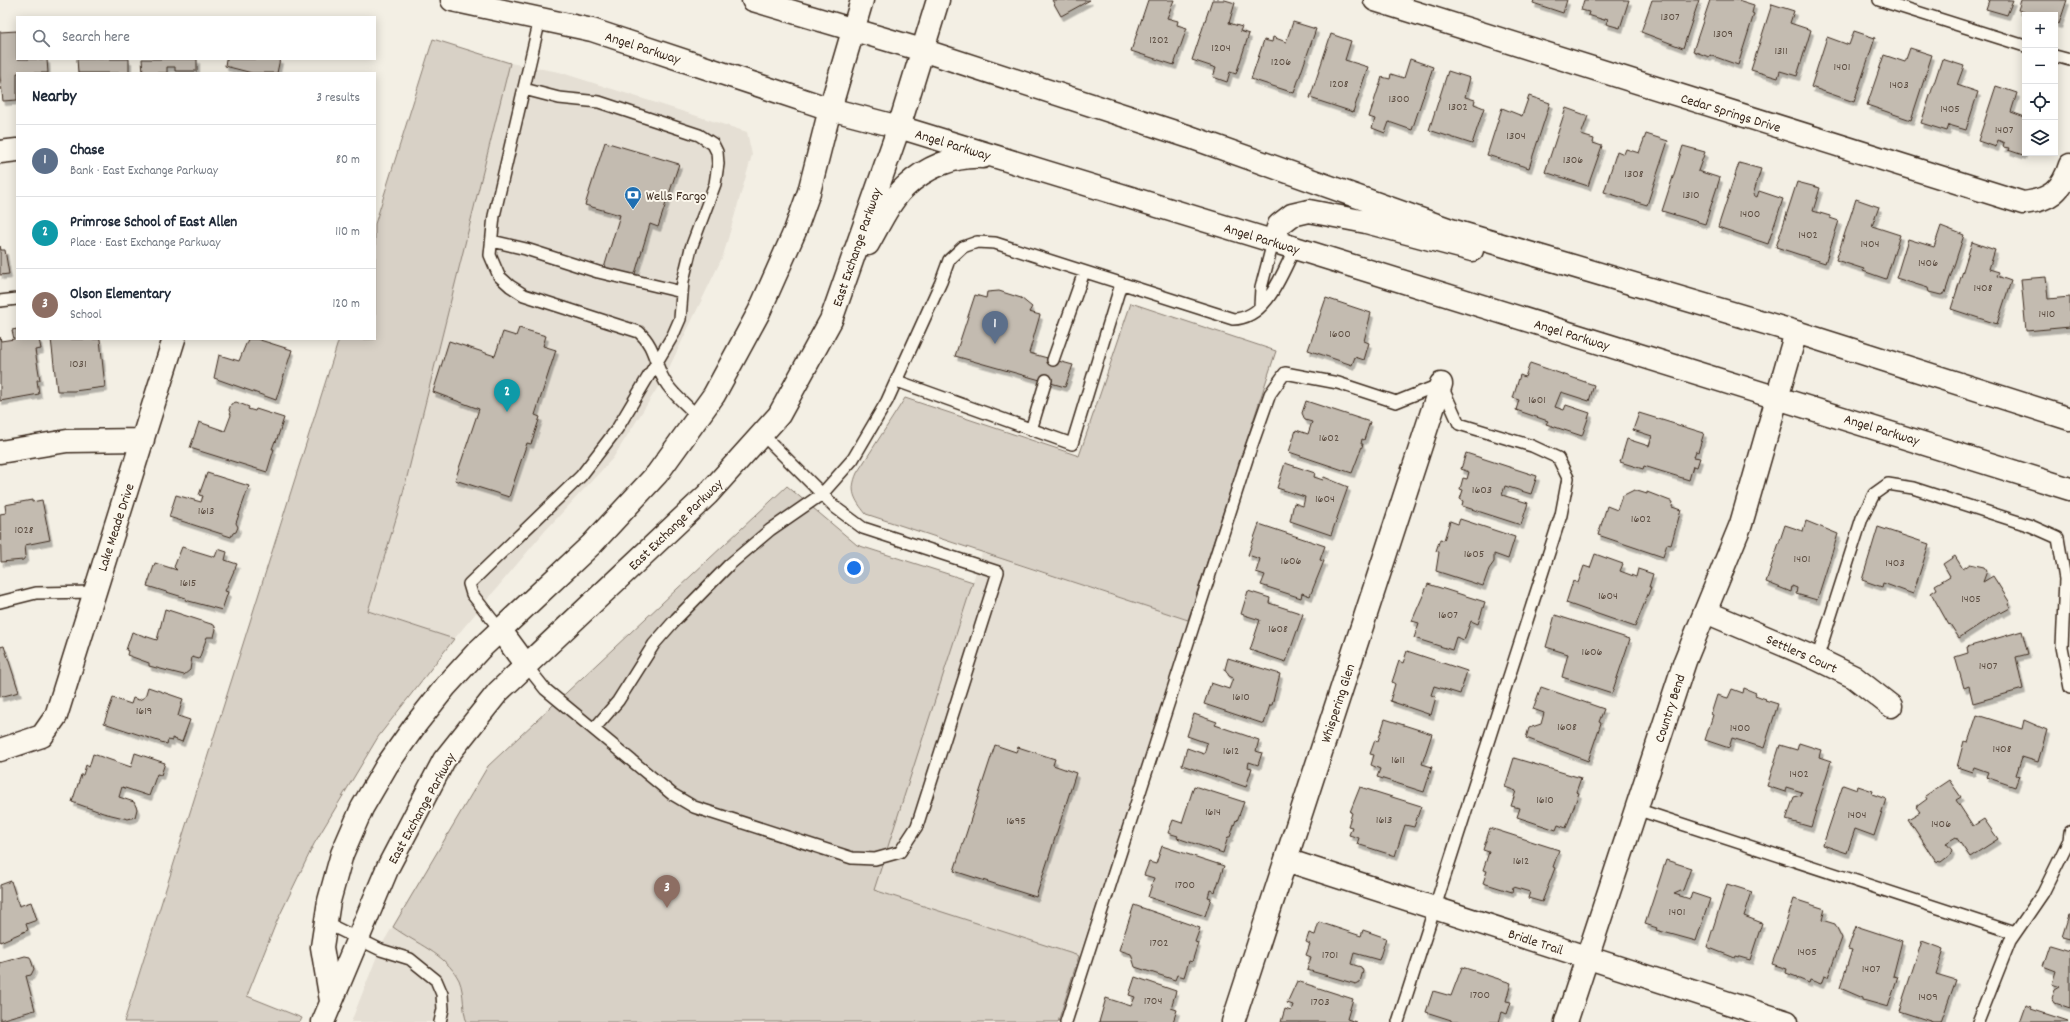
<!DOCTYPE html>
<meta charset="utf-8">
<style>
:root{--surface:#fff;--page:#f2f2f3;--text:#1f2937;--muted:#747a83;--line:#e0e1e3;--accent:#1f6fb2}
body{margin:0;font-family:Dekko,sans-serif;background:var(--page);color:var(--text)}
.controls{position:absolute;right:12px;top:12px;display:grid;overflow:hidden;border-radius:0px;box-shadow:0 2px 10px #0003}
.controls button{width:36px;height:36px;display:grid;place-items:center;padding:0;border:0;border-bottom:1px solid var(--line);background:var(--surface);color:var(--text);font:20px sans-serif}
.you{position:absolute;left:854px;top:568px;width:14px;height:14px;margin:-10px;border:3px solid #fff;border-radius:50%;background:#1a73e8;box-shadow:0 0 0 6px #1a73e833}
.badge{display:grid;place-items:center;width:26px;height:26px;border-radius:50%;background:var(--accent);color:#fff;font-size:13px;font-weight:700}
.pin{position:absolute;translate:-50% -33px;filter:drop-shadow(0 1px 2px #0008)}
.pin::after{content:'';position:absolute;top:21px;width:14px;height:12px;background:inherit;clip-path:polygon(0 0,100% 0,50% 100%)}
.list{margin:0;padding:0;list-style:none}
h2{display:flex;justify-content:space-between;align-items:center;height:52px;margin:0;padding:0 16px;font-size:17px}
h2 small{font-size:13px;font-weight:400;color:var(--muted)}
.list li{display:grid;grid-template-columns:26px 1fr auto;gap:12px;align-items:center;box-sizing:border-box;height:72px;padding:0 16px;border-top:1px solid var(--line)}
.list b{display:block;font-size:15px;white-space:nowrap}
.list p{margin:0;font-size:13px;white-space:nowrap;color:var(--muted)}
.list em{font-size:13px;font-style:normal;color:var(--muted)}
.icon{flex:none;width:22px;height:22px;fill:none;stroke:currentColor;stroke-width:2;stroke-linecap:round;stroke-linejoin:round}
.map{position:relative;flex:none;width:2070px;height:1022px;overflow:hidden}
.search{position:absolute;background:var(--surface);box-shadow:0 2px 10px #0003;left:16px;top:16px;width:360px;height:44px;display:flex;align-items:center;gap:10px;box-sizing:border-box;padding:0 14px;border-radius:0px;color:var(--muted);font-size:15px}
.panel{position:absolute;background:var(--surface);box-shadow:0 2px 10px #0003;left:16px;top:72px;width:360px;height:268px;border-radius:0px}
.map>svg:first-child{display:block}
.built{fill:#e5dfd4}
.green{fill:#d8d1c6;stroke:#8a7e72}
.building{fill:#c3bbb0;stroke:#3b2a1e;filter:url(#shadow)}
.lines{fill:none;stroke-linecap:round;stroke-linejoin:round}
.lane-casing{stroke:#3b2a1e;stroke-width:14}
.street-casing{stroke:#3b2a1e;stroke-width:25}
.secondary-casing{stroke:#3b2a1e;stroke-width:25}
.lane{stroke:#fbf7ec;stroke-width:11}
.street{stroke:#fbf7ec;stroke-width:22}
.secondary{stroke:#fbf7ec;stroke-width:22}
.labels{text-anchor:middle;stroke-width:4;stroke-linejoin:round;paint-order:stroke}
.number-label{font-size:12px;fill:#5d4e42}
.street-label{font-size:14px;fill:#3b2a1e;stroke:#fbf7ec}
.poi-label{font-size:14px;fill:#3b2a1e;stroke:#fbf7ec;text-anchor:start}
</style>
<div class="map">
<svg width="2070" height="1022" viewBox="0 0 2070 1022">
<defs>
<filter id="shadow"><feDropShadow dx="2.5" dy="4.5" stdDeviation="0" flood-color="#0004"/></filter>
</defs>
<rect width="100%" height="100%" fill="#f3efe4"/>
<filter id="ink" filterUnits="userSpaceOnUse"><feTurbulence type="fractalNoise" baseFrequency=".025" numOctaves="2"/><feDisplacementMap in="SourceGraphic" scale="8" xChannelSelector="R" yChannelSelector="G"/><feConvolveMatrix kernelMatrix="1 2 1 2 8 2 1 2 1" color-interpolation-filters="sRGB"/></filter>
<g filter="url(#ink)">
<path class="built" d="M510,63L559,72L747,132L752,155L723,256L665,376L613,458L545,531L454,639L368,611L399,509Z
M982,553L1188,620L1058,1022H351L381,946L488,766L873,890Z"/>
<path class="green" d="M433,39L510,63L399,509L368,611L454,639L378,737L314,844L276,923L247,996L302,1018L300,1022H124L339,339H375V224Z
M1131,303L1276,351L1188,620L866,514C854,499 849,491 857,473L905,398L1079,456Z
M787,486L857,545L973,582L874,890L1079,956L1058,1022H467C462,1012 465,994 459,980C445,953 416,944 393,927L488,766Z"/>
<path class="building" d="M1052,0H1090L1061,16Z
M1148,0H1174L1167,18L1178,21L1177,25L1187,28L1174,65L1131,51Z
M1212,0H1225L1235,3L1229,23L1242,27L1240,31L1249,34L1236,74L1230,72L1227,82L1213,77L1216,68L1192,60Z
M1534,0H1567L1563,13L1533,3Z
M1584,0H1629L1620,28L1606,24L1608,19L1605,18L1604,20L1588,15L1589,12L1581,10Z
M1652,0H1699L1683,48L1641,32Z
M1710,0H1738L1754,5L1752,13L1754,14L1738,65L1710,55L1709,57L1693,51Z
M1989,0H2013L2007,15L1986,9Z
M2021,0H2067L2059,24L2055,23V15H2033L2018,10Z
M1772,4L1794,11L1790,23L1811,30L1797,76L1780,71L1778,78L1751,70Z
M1293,22L1316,29L1294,93L1251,79L1264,40L1272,42L1273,37L1286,42Z
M17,31V59H47L48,73H17V100L3,101L0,76V32Z
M1854,31L1875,38L1854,102L1811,87L1827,37L1849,45Z
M1331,34L1351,41L1345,60L1368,67L1353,112L1310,98Z
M1910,48L1932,55L1911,120L1867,105L1884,55L1905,62Z
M77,59H129V73H78Z
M142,59H197V71H175V67H167V73H143Z
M226,59H280L277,73H252L225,66Z
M1410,59L1433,67L1412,130L1389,122L1385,133L1372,128L1375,119L1369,117L1382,77L1390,79L1391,74L1404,78Z
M1942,59L1964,66L1957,85L1978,92L1966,130L1949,125L1947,131L1921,123Z
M1448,71L1470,78L1465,97L1475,100L1474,104L1484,108L1472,144L1429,130Z
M1996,86L2017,93L2011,112L2025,117V149L2023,155L2008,150L2009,148L2003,147L2004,143L1998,140L1996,147L1978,141Z
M1529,96L1550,103L1529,168L1487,155L1502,108L1522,116Z
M1566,108L1588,116L1581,135L1594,139L1593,143L1602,146L1588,186L1545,172Z
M1646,134L1668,141L1647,205L1604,192L1617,151L1624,154L1626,149L1639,153Z
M605,142L679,164L658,227L650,224L634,277L604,268L620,215L585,205Z
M1683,146L1705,152L1698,171L1720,178L1705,224L1662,211Z
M1739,163L1761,169L1753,195L1757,197L1759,191L1783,199L1768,244L1718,227Z
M1797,182L1820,188L1813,211L1830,216V218L1839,221L1825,263L1776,247Z
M1856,199L1879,207L1872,226L1900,235L1886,279L1863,271L1864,269L1836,260Z
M1941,226L1964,235L1945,293L1941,295L1929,292L1928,288L1896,278L1908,239L1934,247Z
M1972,242L1995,250L1989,269L1999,272L1997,276L2011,281L1997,324L1951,309Z
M0,246L1,250H5L9,274L0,275Z
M2046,277L2048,299L2070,297V327L2026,331L2021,279Z
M999,291L1021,298L1032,307L1029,312L1040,315L1029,353L1073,365L1065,387L955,356L975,295L986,298L987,292Z
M1326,298L1371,313L1364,341L1369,343L1364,360L1355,357L1352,365L1308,350Z
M519,328L546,336L543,346L556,350L535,415L540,417L531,444L527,443L509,497L455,480L479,409L433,392L449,341L495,356L503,332L516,336Z
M17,329V339H39L41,349L35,350L40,380H37L39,394L0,401V337L1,341L14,339L12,330Z
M51,339H100L105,387L74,391H57Z
M248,339H257L292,350L276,400L214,378L219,355L239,361Z
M1530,363L1594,385L1589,401L1561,392L1555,407L1564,410L1566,405L1590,413L1582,436L1546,424L1548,421L1516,410L1519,400L1513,398L1520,375L1525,377Z
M1306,401L1370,422L1364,440L1362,439L1361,444H1363L1352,473L1289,452L1296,430L1308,434L1312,422L1305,420L1302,413Z
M236,402L249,407L248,409L255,411L256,409L284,418L276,442L275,441L272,449H274L267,472L190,448L199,422L225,431L231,415L229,410L231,404Z
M1639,413L1704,433L1698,452L1696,451L1694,457L1700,458L1697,467L1693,466L1689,480L1644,466L1643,469L1620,462L1627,439L1649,446L1652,436L1633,430Z
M1466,453L1537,476L1531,494L1505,486L1502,495L1528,503L1521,525L1462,506L1463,501L1460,499L1463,490L1460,489L1463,478L1467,479L1469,472L1461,469Z
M1285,463L1315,473L1314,477L1323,480L1324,477L1348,487L1331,535L1290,521L1294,503L1303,506L1305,497L1277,488Z
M207,473L249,486L236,523L238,527L236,532L233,533L231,537L169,517L176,495L201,502L203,496L199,495Z
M1634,490L1647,494V492L1673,502L1672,507L1681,510L1671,545L1667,544L1663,557L1598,535L1607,506L1617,510L1622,496Z
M32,500V502L42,500L50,540L25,545L26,556L23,560L1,562L0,514L6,513L5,505Z
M1460,519L1515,537L1508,559L1494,554V562L1489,569L1483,586L1436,571L1439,552L1436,551L1440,539L1444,540L1450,521L1458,524Z
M1806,521L1838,534L1817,600L1796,594L1797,588L1792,586L1791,592L1766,582L1785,525L1803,531Z
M1259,524L1325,546L1320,560L1324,561L1310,596L1302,593L1301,598L1261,585L1265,575L1256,572L1260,559L1248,555Z
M1878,527L1929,544L1913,594L1883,583L1882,587L1862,580Z
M182,547L215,557L218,549L227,552L225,560L237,564L225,591L228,592L222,610L185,600L186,598L147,586L155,563L177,570L174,567Z
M1595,554L1623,564L1620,571L1636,577L1638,569L1653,574L1649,587H1651L1635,627L1566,603L1573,581L1578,583L1584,566L1590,568Z
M1955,556L1963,569L1970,564L1984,567L1987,571L1983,582L1993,576L2010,603L2008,604L2010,608L2001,613L2000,611L1959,638L1950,624L1949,625L1931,593L1937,589L1935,585L1950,576L1943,564Z
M1428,584L1485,602L1478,624L1471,621L1464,640L1456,637L1452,650L1414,638L1419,623L1412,621Z
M1248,591L1270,598L1269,603L1303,614L1286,662L1250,650L1260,620L1241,614Z
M165,609L214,625L216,629L214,637H207L199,659L192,657L190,670L184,675L149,666V663L127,655L128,651L126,650L132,632L157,640Z
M1555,615L1630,639L1612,693L1562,677L1568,654L1546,647Z
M2022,631L2028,654L2016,657L2023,689L1973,703L1969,686L1964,688L1955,657L1968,653L1967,647Z
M4,646L19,692L0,697V647Z
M1407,651L1467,671L1460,694L1434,686L1431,695L1436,697L1431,715L1390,701L1395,684L1392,682L1399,661L1403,663Z
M1228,658L1280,674L1272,705H1270L1264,724L1204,704L1211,683L1229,689L1233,678L1229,676L1225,669Z
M148,687L183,699L178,716L190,720L182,742L172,738V741L168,740L167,744L104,723L113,698L131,704L133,698L139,700L145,697Z
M1541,687L1604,709L1599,722L1601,723L1588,761L1526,738L1529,728L1541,724L1544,713L1533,709Z
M1744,688L1756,693L1755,695L1766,699L1765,700L1778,704L1764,748L1732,738L1729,748L1705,740L1713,715L1711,714L1717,695L1728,698L1732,689L1743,693Z
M1194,714L1217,722L1215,725L1259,740L1256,751L1262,753L1258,765L1249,762L1248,767L1252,768L1246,787L1182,765L1187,748L1204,754L1207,743L1187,736Z
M1977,715L2022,729L2024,720L2047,730L2038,762L2022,757L2016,775L2019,776L2015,787L1986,777L1988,772L1974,767L1972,772L1957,767L1964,741L1968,742Z
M1385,719L1432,734L1422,764L1432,767L1424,792L1377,777L1380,769L1371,765L1374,755L1370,754L1375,740L1378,741Z
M1799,743L1821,750L1819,757L1831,761L1811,827L1786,820L1794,797L1801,795L1802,792L1786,787L1785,792L1767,786L1780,745L1797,750Z
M995,745L1016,752L1018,747L1055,759L1053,765L1076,773L1036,897L954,871Z
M135,753L165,763L161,775L157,774L149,796L122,787L119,797L134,802L137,809L135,817L128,819L103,813L72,802L81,775H83L86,765L89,767L93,754L131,767Z
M1514,758L1581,778L1576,792L1579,793L1566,828L1558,825L1556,830L1517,817L1520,808L1511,806L1516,791L1505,787Z
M1949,780L1961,797L1956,800L1973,826L1984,819L1998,839L1970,857L1956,837L1946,843L1952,850L1950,855L1941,862L1936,861L1908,819L1920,812L1916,807L1927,799L1925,796Z
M1843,785L1857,790L1858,786L1873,791L1872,794L1886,799L1874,836L1855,829L1847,853L1823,845Z
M1194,786L1244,802L1237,821L1236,820L1230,837H1228L1223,853L1177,838L1178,836L1168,833L1173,820L1182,823Z
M1360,787L1421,806L1414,827L1405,825L1395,856L1357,844L1359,838L1349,835L1352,827L1348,826L1352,813L1350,812Z
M1490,828L1559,850L1553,867L1555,868L1542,902L1528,898L1530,892L1513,887L1512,892L1483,883L1487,871L1483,870L1489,852L1483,850Z
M1162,846L1224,866L1215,892L1210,890L1208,897L1211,898L1205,916L1148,897L1154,878L1144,875L1149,862L1156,864Z
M1666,860L1691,868L1683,890L1674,894L1690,899L1692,893L1710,899L1696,941L1656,930L1657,928L1645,924Z
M11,881L19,906L31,902L37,920L26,924L28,930L0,942V885Z
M1727,884L1752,892L1744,916L1762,923L1750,960L1736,956L1735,958L1707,947Z
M1794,899L1825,909L1822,920L1835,924L1842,938L1828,977L1824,976L1821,984L1810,980L1809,983L1797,978V977L1786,973L1787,969L1772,964Z
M1134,905L1200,928L1195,942L1198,943L1192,962L1189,961L1184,977L1177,975L1175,980L1135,967L1131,954L1119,950Z
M2069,915H2070V939L2062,937Z
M1319,922L1361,936L1363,930L1386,938L1379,960L1354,953L1351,964L1361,967L1363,971L1360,982L1356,984L1307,970L1311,957L1306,955L1310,944L1306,942L1309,933L1315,935Z
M1856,926L1902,941L1893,976L1898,977L1888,1007L1863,1000V998L1840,988L1852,950L1848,949Z
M1922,941L1944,949L1936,974L1956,980L1941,1022H1933L1899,1011Z
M2050,945L2070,951V1008L2055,1003L2052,998L2055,990L2060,987L2052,984L2056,971L2043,966Z
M25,956L30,957L34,969L31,975L26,976L35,1010L0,1020V963Z
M1462,967L1511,983L1506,1001L1511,1002L1507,1014L1502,1012L1499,1022H1451V1020L1426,1012L1433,991L1451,996Z
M1135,977L1176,991L1171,1008L1177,1010L1173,1022H1099L1106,998L1131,1006L1135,997L1129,995Z
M1297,981L1353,999L1347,1019L1356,1022H1281L1285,1009L1291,1011L1293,1005L1287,1003Z
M2026,1005L2032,1007L2031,1009L2068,1021L2067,1022H2020Z"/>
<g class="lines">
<defs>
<path id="lane" d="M1879,0L2025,46
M540,19L494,216L490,255L499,276L510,286L524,295L639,332C657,348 654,368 668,386C676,397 689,407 698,417
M2055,56L2070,60
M492,241L526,249L598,272L682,292
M0,301L17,299
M1260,306L1261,288L1273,242
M1053,360L1084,272
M897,381L1072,444L1121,284
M1031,430L1046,380
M0,602L36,593L95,592
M501,631L472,594L469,584L581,476L617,429L673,335L680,319L683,281L691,248L715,184L718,164L717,152L713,144L699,135L599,102L559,98L524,89
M1817,659L1862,518L1874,494L1888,484L1913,488L2031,526L2058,538L2065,579L2062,647L2070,688
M526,665L545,689L672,794L694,807L852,858L875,859L900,852L917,826L998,572L863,528L836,508L762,434
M594,729L618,701L654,644L676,619L729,565L770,530L822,494L853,459L887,401L941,282L949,260L963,247L977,242L995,243L1233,319C1267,319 1282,273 1295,248
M1636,809L2015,933
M326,923L381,950L410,959L436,980L442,994L443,1009L440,1022
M1066,1022L1247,459L1270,394L1285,373L1338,383L1396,402L1441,384L1459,424L1532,446L1558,458L1568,478L1561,515L1398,1022
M1978,1022L2010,941L2043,893L2069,840L2070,832"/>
<path id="street" d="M1375,0L2023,203C2050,200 2062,191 2070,165
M0,152L17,150
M0,452L67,441L143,440
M1706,612L1817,659L1854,677L1891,706
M0,750L42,736L56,716L174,339
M1286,860L1787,1022
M1233,1022L1441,384"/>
<path id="secondary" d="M452,0L592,30L830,109L899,127L1295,248L2070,489
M753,0L922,50L1190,137L1451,230L1796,332L2070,419
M1273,242L1279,225L1292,215L1309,211L1366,222L1472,250
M868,244C879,225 889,202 905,187C925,168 954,155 983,157
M501,631L526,665
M331,1001L322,947L329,901L342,854L362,808L387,765L416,724L446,686L479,650L592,544L657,474L714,395L759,312L795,231L809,192L830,109L862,0
M323,1022L388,867L444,760L498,692L708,494L779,415L831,320L899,127L938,0
M1566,1022L1685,661L1741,524L1796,332"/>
</defs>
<use href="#lane" class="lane-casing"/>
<use href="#street" class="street-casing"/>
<use href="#secondary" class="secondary-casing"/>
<use href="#lane" class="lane"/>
<use href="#street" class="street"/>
<use href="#secondary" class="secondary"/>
</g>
</g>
<defs>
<symbol id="bank-pin" viewBox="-11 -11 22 30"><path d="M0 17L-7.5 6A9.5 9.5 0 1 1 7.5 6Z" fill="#1f6fb2" stroke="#fbf7ec"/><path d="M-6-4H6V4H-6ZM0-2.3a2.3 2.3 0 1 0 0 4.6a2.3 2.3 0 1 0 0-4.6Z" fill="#fff"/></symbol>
</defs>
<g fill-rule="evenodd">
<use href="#bank-pin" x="623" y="185" width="20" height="27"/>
</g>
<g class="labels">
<g class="number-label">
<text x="1670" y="20">1307</text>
<text x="1723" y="37">1309</text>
<text x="1159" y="43">1202</text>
<text x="1221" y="51">1204</text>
<text x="1781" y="54">1311</text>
<text x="1281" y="65">1206</text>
<text x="1842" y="70">1401</text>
<text x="1339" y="87">1208</text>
<text x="1899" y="88">1403</text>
<text x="1399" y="102">1300</text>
<text x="1458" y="110">1302</text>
<text x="1950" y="112">1405</text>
<text x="2004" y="133">1407</text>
<text x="1516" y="139">1304</text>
<text x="1573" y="163">1306</text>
<text x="1634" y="177">1308</text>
<text x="1691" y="198">1310</text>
<text x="1750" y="217">1400</text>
<text x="1808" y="238">1402</text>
<text x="1870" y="247">1404</text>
<text x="1928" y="266">1406</text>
<text x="1983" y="291">1408</text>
<text x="2047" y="317">1410</text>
<text x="1340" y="337">1600</text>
<text x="78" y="367">1031</text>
<text x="1537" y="403">1601</text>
<text x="1329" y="441">1602</text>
<text x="1482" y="493">1603</text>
<text x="1325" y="502">1604</text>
<text x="206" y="514">1613</text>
<text x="1641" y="522">1602</text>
<text x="24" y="533">1028</text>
<text x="1474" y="557">1605</text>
<text x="1802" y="562">1401</text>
<text x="1291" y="564">1606</text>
<text x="1895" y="566">1403</text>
<text x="188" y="586">1615</text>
<text x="1608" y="599">1604</text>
<text x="1971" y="602">1405</text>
<text x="1448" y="618">1607</text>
<text x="1278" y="632">1608</text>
<text x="1592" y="655">1606</text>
<text x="1988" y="669">1407</text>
<text x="1241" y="700">1610</text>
<text x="144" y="714">1619</text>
<text x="1567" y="730">1608</text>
<text x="1740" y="731">1400</text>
<text x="2002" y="752">1408</text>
<text x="1231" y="754">1612</text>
<text x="1398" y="763">1611</text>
<text x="1799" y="777">1402</text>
<text x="1545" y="803">1610</text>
<text x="1213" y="815">1614</text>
<text x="1857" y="818">1404</text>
<text x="1384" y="823">1613</text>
<text x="1016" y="824">1695</text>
<text x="1941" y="827">1406</text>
<text x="1521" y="864">1612</text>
<text x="1185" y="888">1700</text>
<text x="1677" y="915">1401</text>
<text x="1159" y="946">1702</text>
<text x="1807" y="955">1405</text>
<text x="1330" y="958">1701</text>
<text x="1871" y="972">1407</text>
<text x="1480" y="998">1700</text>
<text x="1928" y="1000">1409</text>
<text x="1153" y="1004">1704</text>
<text x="1320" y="1005">1703</text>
</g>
<g class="street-label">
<text transform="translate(643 47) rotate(18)" y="5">Angel Parkway</text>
<text transform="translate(1731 112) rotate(17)" y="5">Cedar Springs Drive</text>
<text transform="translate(953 144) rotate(17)" y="5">Angel Parkway</text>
<text transform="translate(1262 238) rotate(17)" y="5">Angel Parkway</text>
<text transform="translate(856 247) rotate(-71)" y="5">East Exchange Parkway</text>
<text transform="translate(1572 334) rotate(17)" y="5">Angel Parkway</text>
<text transform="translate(1882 429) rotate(17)" y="5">Angel Parkway</text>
<text transform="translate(675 524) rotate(-44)" y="5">East Exchange Parkway</text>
<text transform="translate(115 527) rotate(-72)" y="5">Lake Meade Drive</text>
<text transform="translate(1802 653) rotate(24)" y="5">Settlers Court</text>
<text transform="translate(1337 703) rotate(-72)" y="5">Whispering Glen</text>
<text transform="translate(1669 708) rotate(-72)" y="5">Country Bend</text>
<text transform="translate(421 808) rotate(-61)" y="5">East Exchange Parkway</text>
<text transform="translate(1536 941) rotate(18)" y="5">Bridle Trail</text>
</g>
<g class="poi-label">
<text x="646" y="200">Wells Fargo</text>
</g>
</g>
</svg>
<div class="controls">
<button>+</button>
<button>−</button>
<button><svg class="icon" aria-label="locate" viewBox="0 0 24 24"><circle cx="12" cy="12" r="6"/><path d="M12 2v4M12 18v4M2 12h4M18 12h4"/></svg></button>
<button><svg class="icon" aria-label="layers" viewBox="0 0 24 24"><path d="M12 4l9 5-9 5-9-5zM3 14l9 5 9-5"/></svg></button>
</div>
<div class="you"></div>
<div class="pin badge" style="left:995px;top:344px;background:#5c6f8a">1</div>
<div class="pin badge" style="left:507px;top:412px;background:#0f9aa8">2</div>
<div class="pin badge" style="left:667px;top:908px;background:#8d6e63">3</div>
<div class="search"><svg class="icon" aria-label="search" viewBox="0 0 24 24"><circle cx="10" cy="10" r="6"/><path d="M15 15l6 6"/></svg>Search here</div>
<section class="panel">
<h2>Nearby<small>3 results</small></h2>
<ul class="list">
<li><span class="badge" style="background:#5c6f8a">1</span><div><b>Chase</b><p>Bank · East Exchange Parkway</p></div><em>80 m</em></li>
<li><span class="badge" style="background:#0f9aa8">2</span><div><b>Primrose School of East Allen</b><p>Place · East Exchange Parkway</p></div><em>110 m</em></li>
<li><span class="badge" style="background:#8d6e63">3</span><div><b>Olson Elementary</b><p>School</p></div><em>120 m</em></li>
</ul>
</section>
</div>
